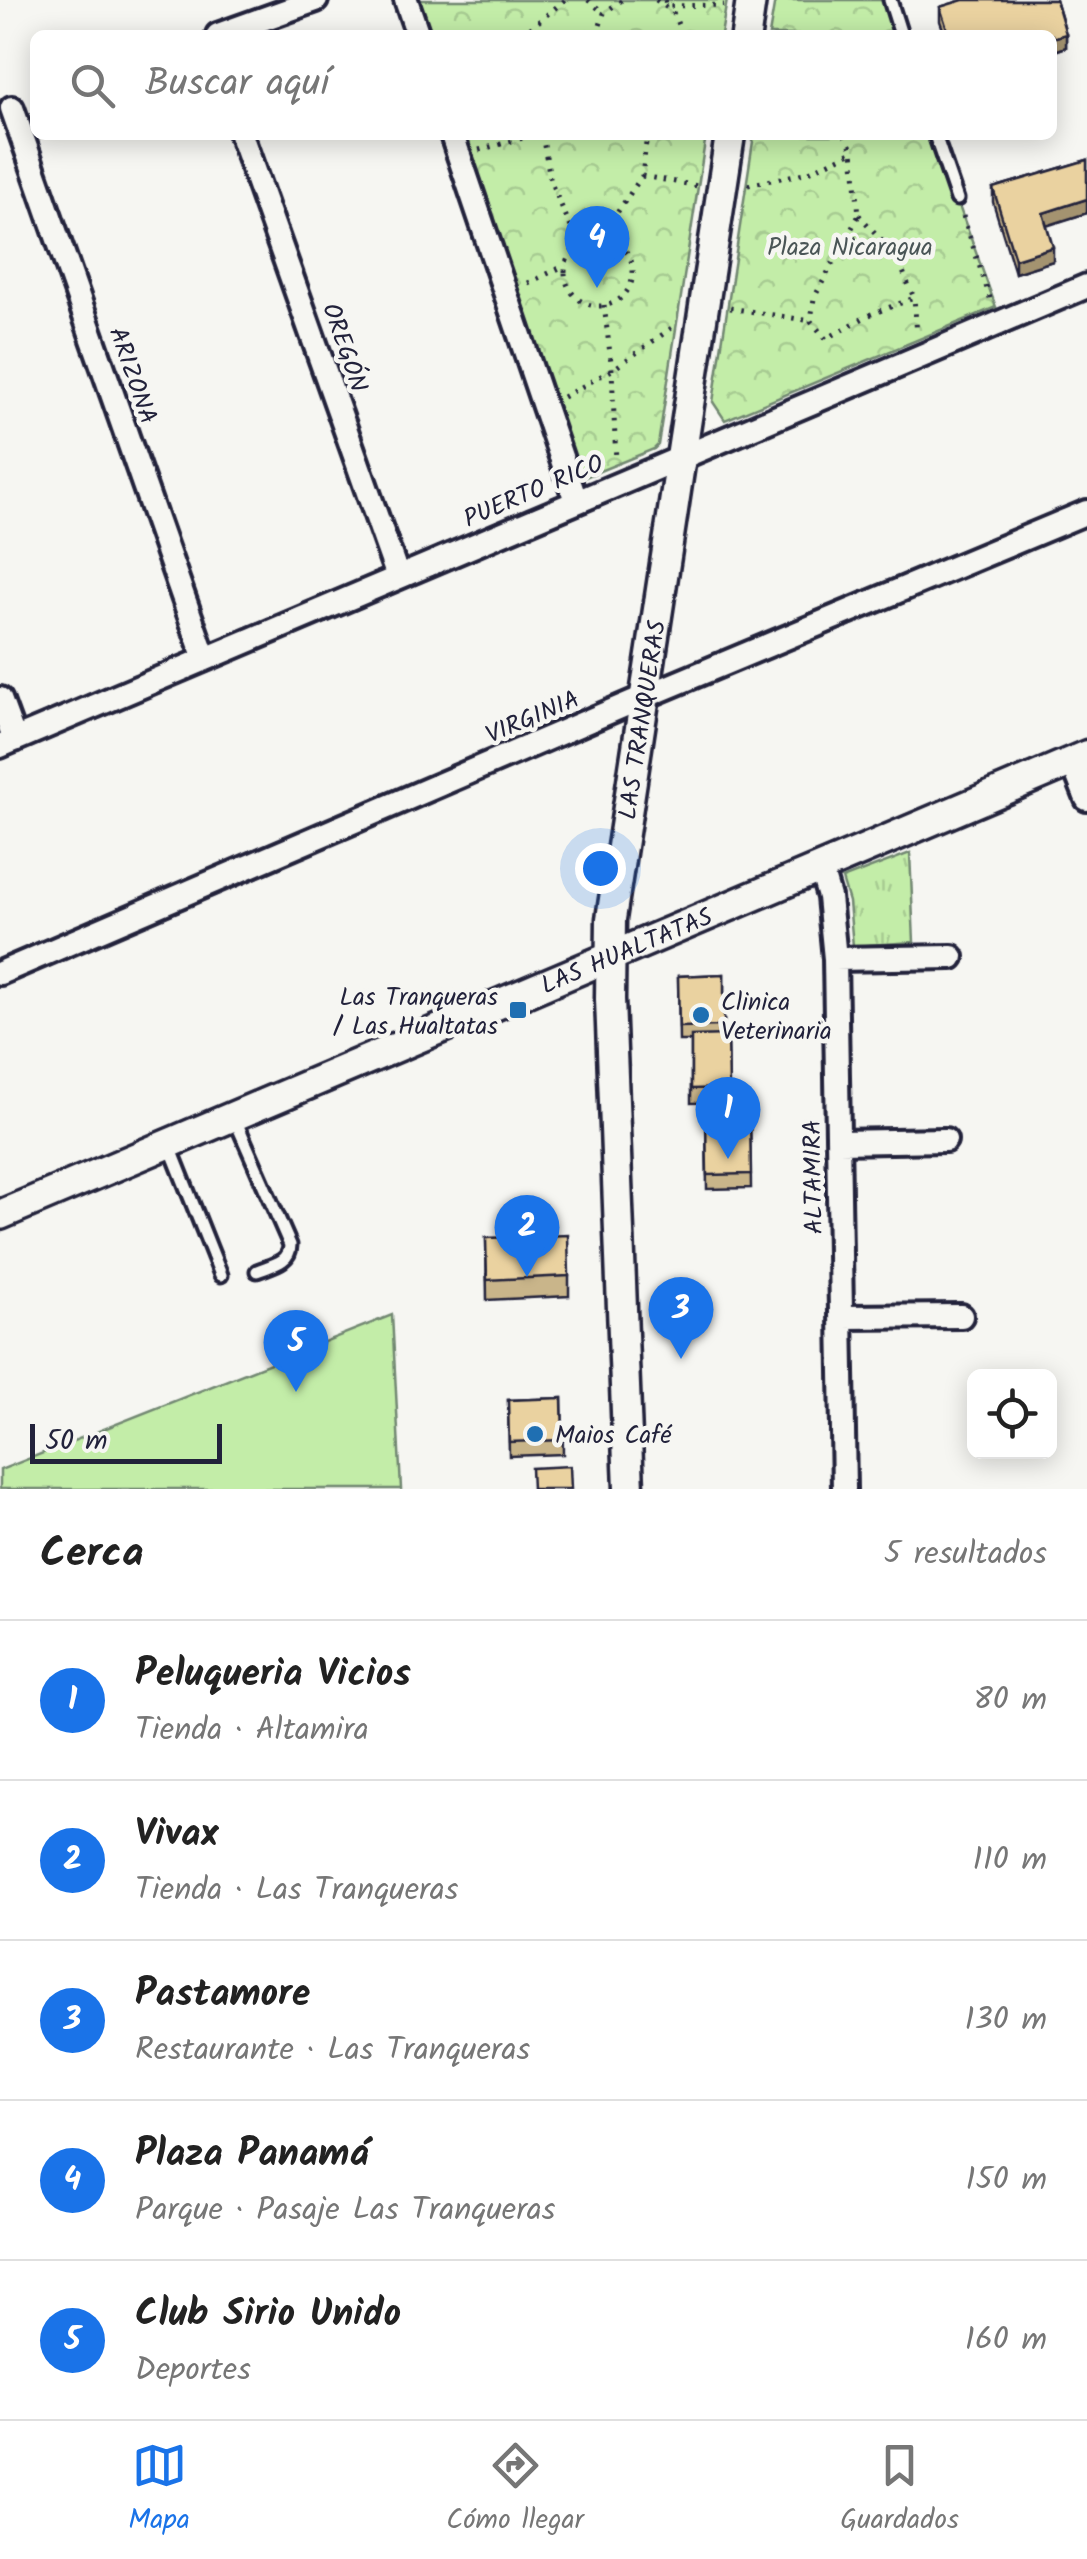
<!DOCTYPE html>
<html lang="es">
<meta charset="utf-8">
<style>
:root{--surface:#fff;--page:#f2f2f2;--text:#222;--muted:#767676;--line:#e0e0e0;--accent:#1a73e8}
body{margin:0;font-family:Kalam,sans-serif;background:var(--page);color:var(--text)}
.controls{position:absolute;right:30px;bottom:30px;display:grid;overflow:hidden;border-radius:15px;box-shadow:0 5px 25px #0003}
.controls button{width:90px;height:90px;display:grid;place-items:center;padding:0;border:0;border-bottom:2px solid var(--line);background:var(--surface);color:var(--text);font:50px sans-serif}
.scale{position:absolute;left:30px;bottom:25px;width:192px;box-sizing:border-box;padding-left:10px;border:5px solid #22223b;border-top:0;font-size:28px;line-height:35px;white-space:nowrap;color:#22223b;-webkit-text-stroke:8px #f6f6f2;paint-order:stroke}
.you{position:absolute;left:600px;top:868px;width:35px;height:35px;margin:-25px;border:8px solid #fff;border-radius:50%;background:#1a73e8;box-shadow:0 0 0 15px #1a73e833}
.badge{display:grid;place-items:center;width:65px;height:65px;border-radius:50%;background:var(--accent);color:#fff;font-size:32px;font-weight:700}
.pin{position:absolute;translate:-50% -82px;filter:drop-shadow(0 2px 5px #0008)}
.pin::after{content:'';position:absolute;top:52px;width:35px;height:30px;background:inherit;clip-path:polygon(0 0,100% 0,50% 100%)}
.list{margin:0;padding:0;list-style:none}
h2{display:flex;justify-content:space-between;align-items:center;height:130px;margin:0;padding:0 40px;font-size:42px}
h2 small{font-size:32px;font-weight:400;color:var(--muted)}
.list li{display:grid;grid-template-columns:65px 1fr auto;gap:30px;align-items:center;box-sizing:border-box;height:160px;padding:0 40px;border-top:2px solid var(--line)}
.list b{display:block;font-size:38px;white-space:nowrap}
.list p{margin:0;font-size:32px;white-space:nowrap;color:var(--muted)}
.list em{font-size:32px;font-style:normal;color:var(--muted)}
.icon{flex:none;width:55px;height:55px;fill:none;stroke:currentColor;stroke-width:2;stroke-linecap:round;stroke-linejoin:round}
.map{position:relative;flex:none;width:1087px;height:1489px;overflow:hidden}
.search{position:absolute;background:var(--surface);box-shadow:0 5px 25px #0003;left:30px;right:30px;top:30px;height:110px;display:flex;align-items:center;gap:25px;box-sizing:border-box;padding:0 35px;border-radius:15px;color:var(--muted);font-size:38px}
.sheet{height:930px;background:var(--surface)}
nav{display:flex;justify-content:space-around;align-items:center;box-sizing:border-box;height:140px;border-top:2px solid var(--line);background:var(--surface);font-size:28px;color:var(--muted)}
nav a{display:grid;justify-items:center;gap:5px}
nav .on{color:var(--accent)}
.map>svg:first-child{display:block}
.grass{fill:url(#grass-tufts);stroke:#728872;stroke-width:2.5}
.forest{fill:url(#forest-crowns);stroke:#728872;stroke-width:2.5}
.pitch{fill:#c3eda8;stroke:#728872;stroke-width:2.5}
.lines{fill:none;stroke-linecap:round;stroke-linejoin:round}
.service-casing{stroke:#22223b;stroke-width:19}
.minor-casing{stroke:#22223b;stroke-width:30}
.tertiary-casing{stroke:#22223b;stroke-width:35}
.path{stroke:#22223b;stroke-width:5;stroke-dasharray:2.5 8;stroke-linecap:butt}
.service{stroke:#f6f6f2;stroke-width:11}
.minor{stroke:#f6f6f2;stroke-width:22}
.tertiary{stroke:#f6f6f2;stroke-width:28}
.wall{fill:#c9b58a;stroke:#22223b;stroke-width:2.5}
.shaded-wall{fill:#a49370;stroke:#22223b;stroke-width:2.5}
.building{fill:#ead2a0;stroke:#22223b;stroke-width:2.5}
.poi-dot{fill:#1f6fb2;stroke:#f6f6f2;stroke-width:4}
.labels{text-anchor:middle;stroke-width:9;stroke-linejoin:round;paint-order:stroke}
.park-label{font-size:25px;fill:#4a5556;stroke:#f6f6f2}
.street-label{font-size:25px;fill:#22223b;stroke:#f6f6f2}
.poi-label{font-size:25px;fill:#22223b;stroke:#f6f6f2;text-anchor:start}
</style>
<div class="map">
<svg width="1087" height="1489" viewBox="0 0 1087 1489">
<defs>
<pattern id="grass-tufts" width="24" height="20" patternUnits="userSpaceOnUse" patternTransform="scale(2.5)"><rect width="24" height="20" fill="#c3eda8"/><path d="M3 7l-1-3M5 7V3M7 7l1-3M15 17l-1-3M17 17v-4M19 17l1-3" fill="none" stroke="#a7cb92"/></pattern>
<pattern id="forest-crowns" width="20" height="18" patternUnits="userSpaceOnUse" patternTransform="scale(2.5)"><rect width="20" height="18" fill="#c3eda8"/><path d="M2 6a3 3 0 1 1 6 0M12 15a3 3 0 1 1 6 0" fill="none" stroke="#a7cb92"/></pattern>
</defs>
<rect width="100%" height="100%" fill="#f6f6f2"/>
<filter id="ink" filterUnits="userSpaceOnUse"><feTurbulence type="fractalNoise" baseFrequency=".01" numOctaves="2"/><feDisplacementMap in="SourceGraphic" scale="20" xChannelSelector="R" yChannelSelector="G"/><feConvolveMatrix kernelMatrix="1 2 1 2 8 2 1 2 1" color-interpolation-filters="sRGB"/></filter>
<g filter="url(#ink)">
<path class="grass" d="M910,853L914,942L853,946L849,902L842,879Z"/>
<path class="forest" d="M413,0H727L721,35H425Z
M775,0H883L896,35H769Z
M459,135H706L658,445L654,449L580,479Z
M754,135H933L996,307L725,420L713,402Z"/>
<path class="pitch" d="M392,1315L401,1489H0V1470Z"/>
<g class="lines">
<defs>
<path id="service" d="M890,0L901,35
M935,135L957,199
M234,1117L290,1245C290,1263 271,1265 257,1271
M169,1144L221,1275"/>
<path id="minor" d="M406,0L418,35
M218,35L316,0
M12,108L205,659
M241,135L398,577
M452,135L576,501
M0,699L15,740
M0,746L1087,286
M1072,761L1087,799
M820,866L829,897L835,959L844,1489
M835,959L952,957
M0,973L644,697L1087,512
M839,1142L945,1140
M843,1317L961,1316"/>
<g id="tertiary">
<path d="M746,35L751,0"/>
<path id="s1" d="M0,1215L1087,755"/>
<path id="s2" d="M629,1489L610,999L611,919L730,135"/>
</g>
</defs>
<use href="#service" class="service-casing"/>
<use href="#minor" class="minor-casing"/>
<use href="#tertiary" class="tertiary-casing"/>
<path class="path" d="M588,0L604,13
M656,0L673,12L682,35
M665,0L666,6L724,5
M522,35L565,0
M597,35L604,13L622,0
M542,135L551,183L579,245
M845,135L853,151L859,215L814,298L811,321L826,339L869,315L914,298L917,334
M479,150L534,135
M642,176L698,186
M748,185L809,172L853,151
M859,215L897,257L914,298
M963,216L991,301
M600,238L642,176L647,135
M565 272a34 34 0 1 1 68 0a34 34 0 1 1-68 0Z
M528,283L566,265
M604,305L612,370L616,462
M730,308L811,321
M563,397L612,370L676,325"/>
<use href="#service" class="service"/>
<use href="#minor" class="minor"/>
<use href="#tertiary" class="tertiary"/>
</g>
<path class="wall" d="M963,0H1056L1066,34V47L1052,52V35H945L940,21V7Z
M1087,160V213L1046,225L1053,261L1015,273L993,202V188Z
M724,974V1035H728L729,1102L691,1103V1041H679L678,976Z
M706,1117H750L751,1188L707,1189Z
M486,1238L569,1276V1296L487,1300Z
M562,1398L563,1454L509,1456L508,1400Z"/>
<path class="shaded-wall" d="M1066,34V47L1052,52V38Z
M1087,199V213L1043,227V213Z
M1053,247V261L1015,273V259Z"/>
<path class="building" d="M963,0H1056L1066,34L1052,38V35H949L940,7Z
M1087,160V199L1043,213L1053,247L1015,259L993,188Z
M724,974V1026L679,1027L678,976Z
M728,1035L729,1088L691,1089V1036Z
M706,1117H750L751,1174L707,1175Z
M568,1235L569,1276L487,1280L486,1238Z
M562,1398L563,1440L509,1442L508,1400Z
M570,1466L571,1489H532L531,1468Z"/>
</g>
<g class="poi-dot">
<rect x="508" y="1000" width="20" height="20" rx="5"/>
<circle cx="701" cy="1015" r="10"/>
<circle cx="535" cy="1434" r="10"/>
</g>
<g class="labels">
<g class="park-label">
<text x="850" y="255">Plaza Nicaragua</text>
</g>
<g class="street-label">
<text transform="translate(346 347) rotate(71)" y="9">OREGÓN</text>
<text transform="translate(134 375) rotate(71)" y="9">ARIZONA</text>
<text transform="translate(533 490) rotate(-23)" y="9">PUERTO RICO</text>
<text transform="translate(532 716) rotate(-23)" y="9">VIRGINIA</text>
<text dy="9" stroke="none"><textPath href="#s2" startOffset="772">LAS TRANQUERAS</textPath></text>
<text dy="9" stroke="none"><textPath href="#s1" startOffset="680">LAS HUALTATAS</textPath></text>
<text transform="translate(812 1177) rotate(-91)" y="9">ALTAMIRA</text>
</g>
<g class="poi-label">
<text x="498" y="1005" text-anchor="end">Las Tranqueras<tspan x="498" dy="29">/ Las Hualtatas</tspan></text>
<text x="721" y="1010">Clinica<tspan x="721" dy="29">Veterinaria</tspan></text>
<text x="555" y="1443">Maios Café</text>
</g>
</g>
</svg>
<div class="controls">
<button><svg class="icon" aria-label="locate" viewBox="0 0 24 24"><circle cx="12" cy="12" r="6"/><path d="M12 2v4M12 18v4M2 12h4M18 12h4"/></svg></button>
</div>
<div class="scale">50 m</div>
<div class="you"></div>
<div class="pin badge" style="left:728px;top:1159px">1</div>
<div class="pin badge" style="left:527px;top:1277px">2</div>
<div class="pin badge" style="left:681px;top:1359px">3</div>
<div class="pin badge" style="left:597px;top:288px">4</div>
<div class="pin badge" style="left:296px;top:1392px">5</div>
<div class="search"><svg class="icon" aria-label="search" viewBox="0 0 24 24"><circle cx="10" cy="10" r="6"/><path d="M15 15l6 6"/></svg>Buscar aquí</div>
</div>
<section class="sheet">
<h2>Cerca<small>5 resultados</small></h2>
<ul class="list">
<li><span class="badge">1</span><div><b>Peluqueria Vicios</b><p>Tienda · Altamira</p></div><em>80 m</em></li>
<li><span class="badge">2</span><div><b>Vivax</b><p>Tienda · Las Tranqueras</p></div><em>110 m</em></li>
<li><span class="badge">3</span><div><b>Pastamore</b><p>Restaurante · Las Tranqueras</p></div><em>130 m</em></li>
<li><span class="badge">4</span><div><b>Plaza Panamá</b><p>Parque · Pasaje Las Tranqueras</p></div><em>150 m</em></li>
<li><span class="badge">5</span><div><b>Club Sirio Unido</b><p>Deportes</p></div><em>160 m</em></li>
</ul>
</section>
<nav>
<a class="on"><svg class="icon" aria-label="map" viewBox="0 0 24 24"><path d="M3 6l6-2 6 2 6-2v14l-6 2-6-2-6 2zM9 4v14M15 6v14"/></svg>Mapa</a>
<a><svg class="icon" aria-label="directions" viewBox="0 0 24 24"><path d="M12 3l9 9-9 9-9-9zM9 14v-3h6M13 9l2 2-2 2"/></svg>Cómo llegar</a>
<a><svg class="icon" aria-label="saved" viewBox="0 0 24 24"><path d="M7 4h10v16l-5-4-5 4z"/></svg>Guardados</a>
</nav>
